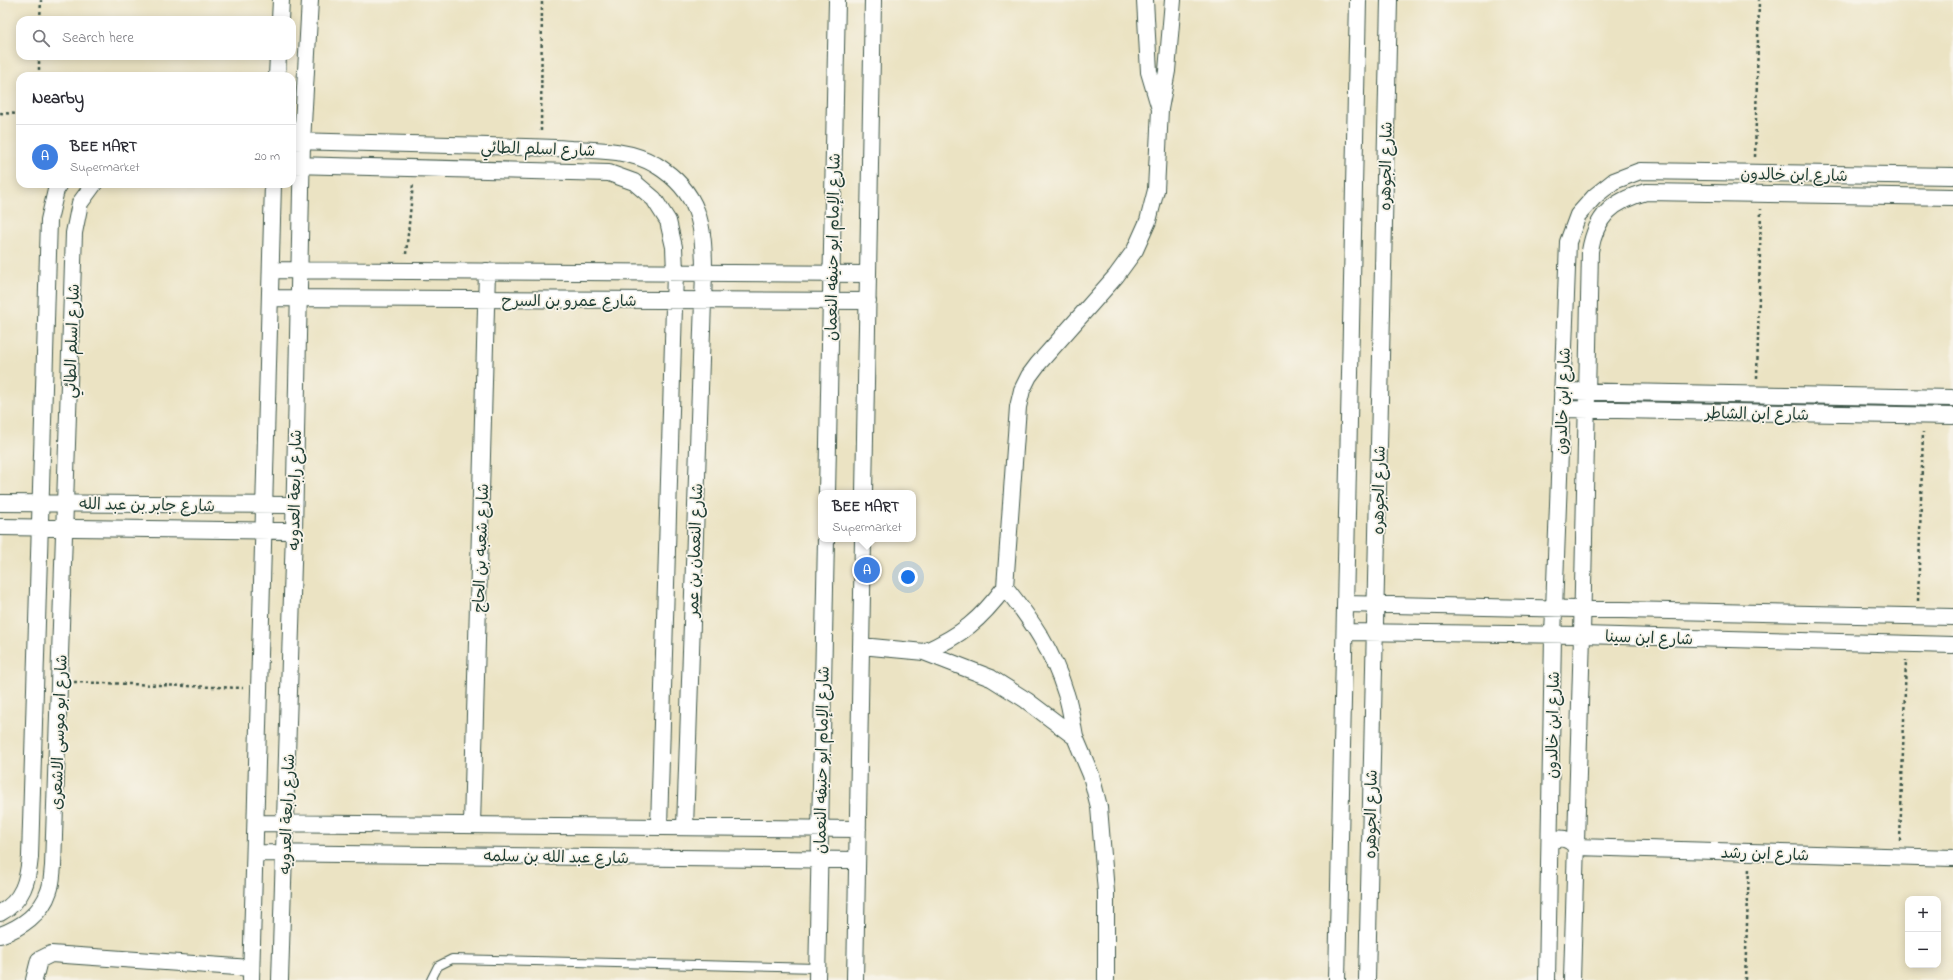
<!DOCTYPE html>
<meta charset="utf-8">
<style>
:root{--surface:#fff;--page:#f2f2f3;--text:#2b2b33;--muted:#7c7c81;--line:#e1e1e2;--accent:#2563eb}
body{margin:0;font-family:"Indie Flower","Playpen Sans Arabic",sans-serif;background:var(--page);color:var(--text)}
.controls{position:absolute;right:12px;bottom:12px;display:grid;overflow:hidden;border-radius:8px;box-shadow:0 2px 10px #0003}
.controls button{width:36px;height:36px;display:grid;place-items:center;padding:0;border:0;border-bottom:1px solid var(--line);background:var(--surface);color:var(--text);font:20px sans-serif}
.you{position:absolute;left:908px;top:577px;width:14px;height:14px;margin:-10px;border:3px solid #fff;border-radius:50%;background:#1a73e8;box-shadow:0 0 0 6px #1a73e833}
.badge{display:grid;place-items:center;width:26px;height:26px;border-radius:50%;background:var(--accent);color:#fff;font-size:13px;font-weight:700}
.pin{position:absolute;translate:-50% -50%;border:2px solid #fff;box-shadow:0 1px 4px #0006}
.popup{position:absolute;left:818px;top:490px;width:98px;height:52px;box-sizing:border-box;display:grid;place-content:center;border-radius:8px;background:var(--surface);filter:drop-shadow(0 1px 3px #0005);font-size:13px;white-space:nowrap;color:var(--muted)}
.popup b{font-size:15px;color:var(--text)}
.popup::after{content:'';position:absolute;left:50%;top:100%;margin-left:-8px;border:8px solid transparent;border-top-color:var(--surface)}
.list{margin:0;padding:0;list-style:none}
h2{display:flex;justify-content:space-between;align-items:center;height:52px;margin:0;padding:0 16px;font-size:17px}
h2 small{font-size:13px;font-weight:400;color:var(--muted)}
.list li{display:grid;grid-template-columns:26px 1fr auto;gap:12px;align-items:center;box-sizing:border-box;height:64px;padding:0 16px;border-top:1px solid var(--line)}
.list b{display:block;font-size:15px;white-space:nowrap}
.list p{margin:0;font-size:13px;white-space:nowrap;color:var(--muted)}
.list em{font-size:13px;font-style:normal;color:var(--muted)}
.icon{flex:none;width:22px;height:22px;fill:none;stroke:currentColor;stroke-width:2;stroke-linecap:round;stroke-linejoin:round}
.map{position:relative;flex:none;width:1953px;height:980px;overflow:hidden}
.search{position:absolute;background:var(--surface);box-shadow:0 2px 10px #0003;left:16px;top:16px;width:280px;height:44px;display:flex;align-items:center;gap:10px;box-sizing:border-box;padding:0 14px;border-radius:12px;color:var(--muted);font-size:15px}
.panel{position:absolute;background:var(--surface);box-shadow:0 2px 10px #0003;left:16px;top:72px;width:280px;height:116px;border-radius:12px}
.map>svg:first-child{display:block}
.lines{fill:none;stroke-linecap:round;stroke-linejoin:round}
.lane-casing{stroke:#3e5649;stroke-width:10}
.street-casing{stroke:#3e5649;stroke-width:18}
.path{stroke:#3e5649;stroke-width:2.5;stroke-dasharray:3 3;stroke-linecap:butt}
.lane{stroke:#fff;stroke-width:8}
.street{stroke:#fff;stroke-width:16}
.labels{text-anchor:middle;stroke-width:3.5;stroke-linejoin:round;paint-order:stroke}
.street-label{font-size:16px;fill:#1f3d34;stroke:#f7f3e8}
</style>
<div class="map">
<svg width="1953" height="980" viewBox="0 0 1953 980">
<rect width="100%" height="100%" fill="#f7f3e8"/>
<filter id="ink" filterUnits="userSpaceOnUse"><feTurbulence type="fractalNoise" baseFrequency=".025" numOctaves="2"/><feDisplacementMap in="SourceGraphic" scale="8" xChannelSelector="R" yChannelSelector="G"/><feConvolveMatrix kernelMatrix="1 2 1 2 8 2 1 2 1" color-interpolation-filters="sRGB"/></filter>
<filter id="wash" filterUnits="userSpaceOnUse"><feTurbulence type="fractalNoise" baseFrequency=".012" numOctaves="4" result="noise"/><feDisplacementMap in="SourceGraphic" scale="16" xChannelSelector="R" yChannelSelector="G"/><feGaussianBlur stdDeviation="0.9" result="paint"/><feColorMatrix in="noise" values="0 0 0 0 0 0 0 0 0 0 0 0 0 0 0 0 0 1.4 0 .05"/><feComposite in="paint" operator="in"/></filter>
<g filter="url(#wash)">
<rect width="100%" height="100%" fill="#ebe3c3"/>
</g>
<g filter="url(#ink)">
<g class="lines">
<defs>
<path id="lane" d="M431,980L438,966L452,959L817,968"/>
<path id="street" d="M1145,0L1149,72L1160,109
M280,20L281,0
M277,76L278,56
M292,141C358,143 423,144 489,146C516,147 544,147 571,149C600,150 630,150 656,165C700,192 704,226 704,272L685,827
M292,165L609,173L634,182L654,199L668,221L674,247L675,272L659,827
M271,270L868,274
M270,298L868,301
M1562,391L1953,398
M1562,409L1953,416
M827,493L837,0
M864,493L873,0
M0,503L294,505
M0,527L294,531
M1005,587C1032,621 1053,651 1066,694C1071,708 1072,723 1075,737
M1345,604L1953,617
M1345,632L1582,635L1953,645
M861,646L924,652L991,678L1026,700L1075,737L1091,775L1099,807L1106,892V980
M924,652C962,635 980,620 1005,587L1018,407L1022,390L1029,376L1038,364L1116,276L1135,250L1148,221L1156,190L1160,109L1167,71L1173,0
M256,823L858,829
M472,825L487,271
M1550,842C1560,836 1569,838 1576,847L1953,858
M255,853L857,860
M0,913C23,901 28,880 30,857L49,220L56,190L60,184
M0,935C21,928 42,913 49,891C52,883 52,874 53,866L74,233L80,203L94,184
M34,980L39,960L51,954L251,968
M251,980L273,184
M280,980L294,531L302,142L310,0
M817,980L826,539
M855,980L863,539
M1337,980L1358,0
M1367,980L1389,0
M1547,980L1553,636L1568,242L1578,215L1595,196L1614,181L1640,171L1953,176
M1572,980L1582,635L1590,251C1596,216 1612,201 1646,192L1953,197"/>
</defs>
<use href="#lane" class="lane-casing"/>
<use href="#street" class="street-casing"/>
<path class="path" d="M40,20L41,0
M39,76V56
M0,113L20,114
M541,131L542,0
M1755,157L1759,0
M406,254L413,184
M1757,378L1761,209
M1918,601L1923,432
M74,682L243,688
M1900,841L1906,660
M1745,980L1749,867"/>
<use href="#lane" class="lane"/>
<use href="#street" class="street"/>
</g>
</g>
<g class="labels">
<g class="street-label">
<text transform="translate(538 148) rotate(2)" y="6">شارع اسلم الطائي</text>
<text transform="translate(1385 166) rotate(-89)" y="6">شارع الجوهره</text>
<text transform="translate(1794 174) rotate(1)" y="6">شارع ابن خالدون</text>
<text transform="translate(832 247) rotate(-89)" y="6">شارع الإمام ابو حنيفه النعمان</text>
<text x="569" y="306">شارع عمرو بن السرح</text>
<text transform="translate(71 341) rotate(-88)" y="6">شارع اسلم الطائي</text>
<text transform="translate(1562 401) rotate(-88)" y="6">شارع ابن خالدون</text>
<text transform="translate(1757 413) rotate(1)" y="6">شارع ابن الشاطر</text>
<text transform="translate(294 490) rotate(-89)" y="6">شارع رابعة العدويه</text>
<text transform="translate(1378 490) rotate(-89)" y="6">شارع الجوهره</text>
<text transform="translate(147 504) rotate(1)" y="6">شارع جابر بن عبد الله</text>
<text transform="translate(480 548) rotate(-88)" y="6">شارع شعبه بن الحاج</text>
<text transform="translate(694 550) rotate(-88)" y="6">شارع النعمان بن عمر</text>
<text transform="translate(1649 637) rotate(2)" y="6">شارع ابن سينا</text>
<text transform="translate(1552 725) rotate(-89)" y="6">شارع ابن خالدون</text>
<text transform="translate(58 732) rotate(-88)" y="6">شارع ابو موسى الاشعرى</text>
<text transform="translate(821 760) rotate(-89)" y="6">شارع الإمام ابو حنيفه النعمان</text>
<text transform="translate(286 814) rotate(-88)" y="6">شارع رابعة العدويه</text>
<text transform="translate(1370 814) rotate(-89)" y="6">شارع الجوهره</text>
<text transform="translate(1765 853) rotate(2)" y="6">شارع ابن رشد</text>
<text transform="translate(556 856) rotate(1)" y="6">شارع عبد الله بن سلمه</text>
</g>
</g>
</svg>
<div class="controls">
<button>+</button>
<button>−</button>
</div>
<div class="you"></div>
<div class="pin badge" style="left:867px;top:570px;background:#3f7fe0">A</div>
<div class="popup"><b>BEE MART</b>Supermarket</div>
<div class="search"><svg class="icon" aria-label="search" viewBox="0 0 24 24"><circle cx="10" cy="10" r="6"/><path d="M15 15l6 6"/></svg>Search here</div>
<section class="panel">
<h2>Nearby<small></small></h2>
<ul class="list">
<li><span class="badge" style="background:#3f7fe0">A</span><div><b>BEE MART</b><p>Supermarket</p></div><em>20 m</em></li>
</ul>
</section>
</div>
